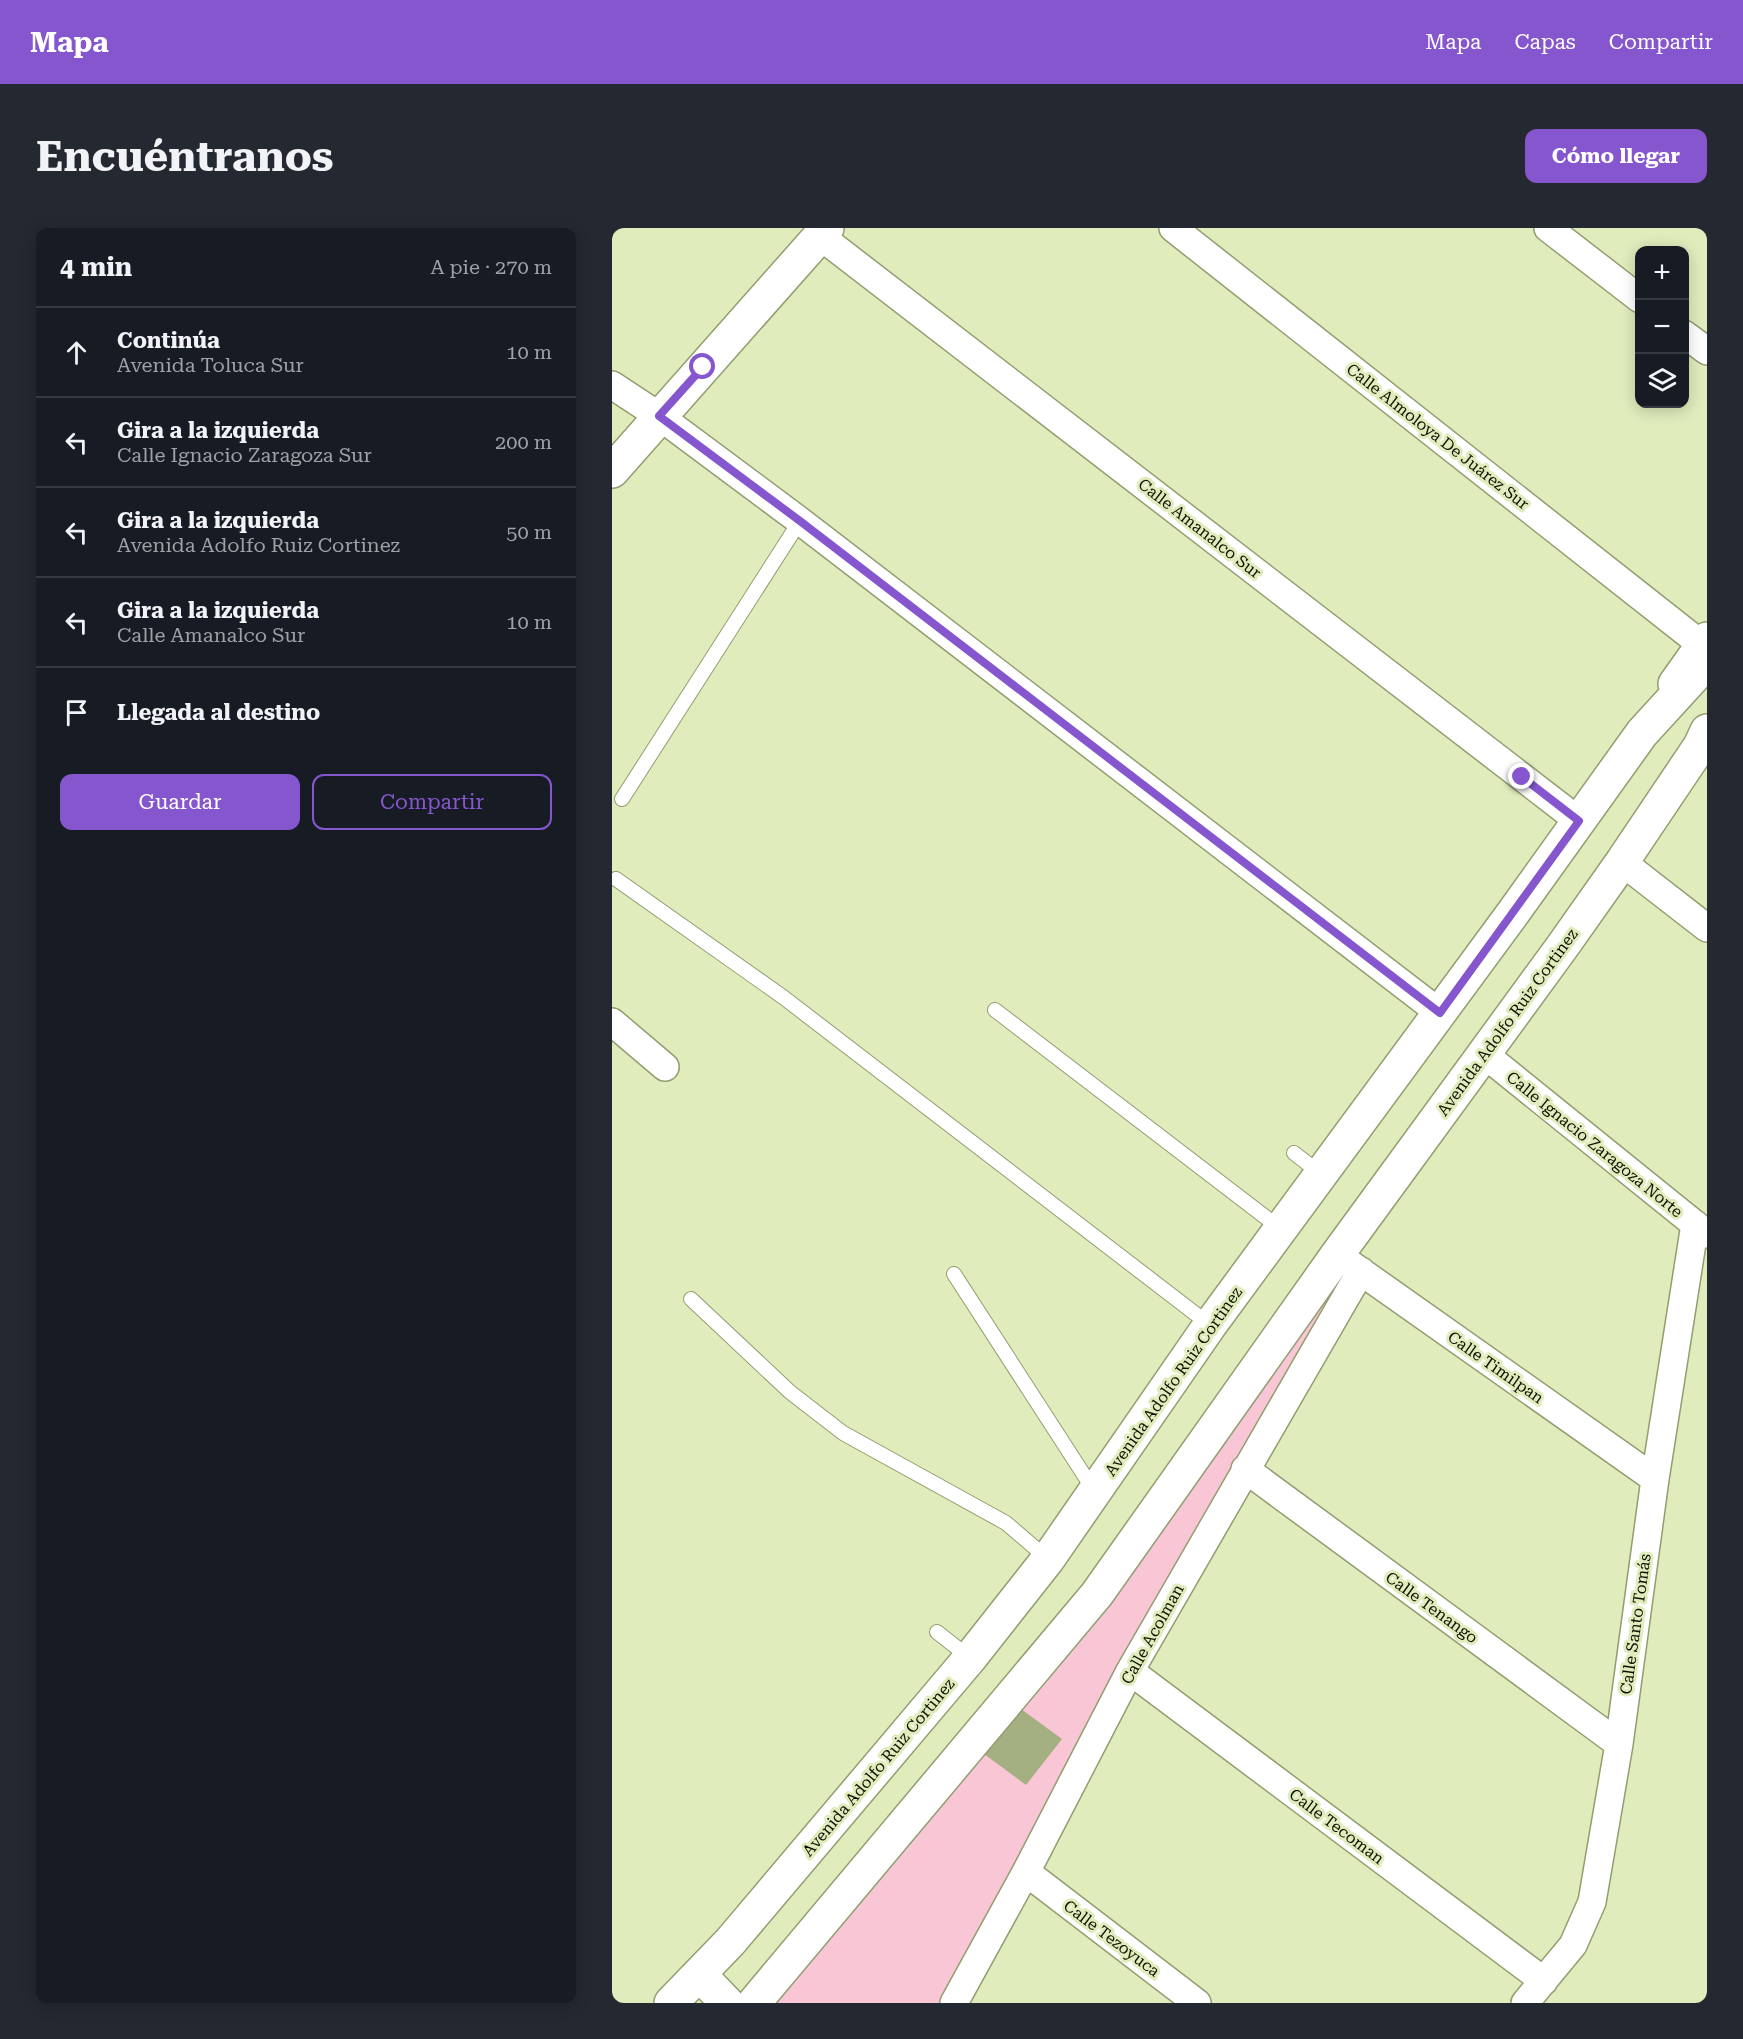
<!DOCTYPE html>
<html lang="es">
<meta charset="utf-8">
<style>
:root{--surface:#171b24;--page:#242831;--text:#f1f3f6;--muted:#9ea1a6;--line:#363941;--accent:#8656cf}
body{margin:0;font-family:"Roboto Serif",serif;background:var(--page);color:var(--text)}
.controls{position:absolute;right:18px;top:18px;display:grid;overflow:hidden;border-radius:12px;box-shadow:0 3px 15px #0003}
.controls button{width:54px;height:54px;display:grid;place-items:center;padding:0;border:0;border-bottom:2px solid var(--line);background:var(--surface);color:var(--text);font:30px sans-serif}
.stop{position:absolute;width:18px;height:18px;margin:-14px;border:4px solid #8656cf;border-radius:50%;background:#fff}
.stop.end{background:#8656cf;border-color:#fff;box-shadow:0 2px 6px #0008}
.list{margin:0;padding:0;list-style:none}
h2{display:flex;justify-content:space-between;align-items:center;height:78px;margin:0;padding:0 24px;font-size:26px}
h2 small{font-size:20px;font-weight:400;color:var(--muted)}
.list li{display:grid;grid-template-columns:39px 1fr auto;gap:18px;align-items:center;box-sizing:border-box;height:90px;padding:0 24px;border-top:2px solid var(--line)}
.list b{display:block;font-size:22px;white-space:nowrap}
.list p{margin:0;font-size:20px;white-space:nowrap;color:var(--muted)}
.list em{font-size:20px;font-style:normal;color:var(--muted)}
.actions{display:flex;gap:12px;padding:18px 24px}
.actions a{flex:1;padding:14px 0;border:2px solid var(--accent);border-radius:12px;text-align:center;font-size:21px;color:var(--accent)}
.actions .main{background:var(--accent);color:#fff}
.icon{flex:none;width:33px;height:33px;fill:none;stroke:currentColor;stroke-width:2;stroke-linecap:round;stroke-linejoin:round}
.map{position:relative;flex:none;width:1095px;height:1775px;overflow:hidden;border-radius:12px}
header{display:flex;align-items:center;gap:36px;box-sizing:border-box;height:84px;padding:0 30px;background:var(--accent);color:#fff}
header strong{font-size:28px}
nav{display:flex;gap:33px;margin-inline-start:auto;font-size:21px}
.intro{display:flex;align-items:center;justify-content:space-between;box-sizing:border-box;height:144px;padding:0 36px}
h1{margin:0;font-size:42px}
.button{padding:15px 27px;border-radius:12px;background:var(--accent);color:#fff;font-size:21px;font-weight:700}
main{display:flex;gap:36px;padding:0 36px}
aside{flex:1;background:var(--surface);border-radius:12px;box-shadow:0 3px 15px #0003}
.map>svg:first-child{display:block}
.green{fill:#f9c6d5}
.building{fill:#a5b082}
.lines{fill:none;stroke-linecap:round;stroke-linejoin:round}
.lane-casing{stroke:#929d70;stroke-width:16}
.street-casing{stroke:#929d70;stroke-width:30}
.secondary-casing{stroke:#929d70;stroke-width:36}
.primary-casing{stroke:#929d70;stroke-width:36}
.lane{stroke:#fff;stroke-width:14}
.street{stroke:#fff;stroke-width:27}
.secondary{stroke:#fff;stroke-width:33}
.primary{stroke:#fff;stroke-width:33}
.route{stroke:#8656cf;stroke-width:8}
.labels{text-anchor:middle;stroke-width:6;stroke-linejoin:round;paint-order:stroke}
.street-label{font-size:16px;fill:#0e1102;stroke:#e0ecbc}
</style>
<header>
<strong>Mapa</strong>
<nav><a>Mapa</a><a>Capas</a><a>Compartir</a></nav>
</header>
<div class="intro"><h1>Encuéntranos</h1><a class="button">Cómo llegar</a></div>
<main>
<aside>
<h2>4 min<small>A pie · 270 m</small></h2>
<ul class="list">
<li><svg class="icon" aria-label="ahead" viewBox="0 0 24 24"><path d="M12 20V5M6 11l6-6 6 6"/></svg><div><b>Continúa</b><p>Avenida Toluca Sur</p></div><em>10 m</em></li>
<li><svg class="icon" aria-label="left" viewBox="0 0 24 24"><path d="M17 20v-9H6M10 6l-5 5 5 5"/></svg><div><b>Gira a la izquierda</b><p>Calle Ignacio Zaragoza Sur</p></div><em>200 m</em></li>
<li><svg class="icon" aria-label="left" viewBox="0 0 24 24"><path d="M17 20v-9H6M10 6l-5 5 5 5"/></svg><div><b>Gira a la izquierda</b><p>Avenida Adolfo Ruiz Cortinez</p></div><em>50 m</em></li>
<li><svg class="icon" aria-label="left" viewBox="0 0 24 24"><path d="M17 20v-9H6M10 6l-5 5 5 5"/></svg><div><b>Gira a la izquierda</b><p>Calle Amanalco Sur</p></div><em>10 m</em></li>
<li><svg class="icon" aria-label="arrive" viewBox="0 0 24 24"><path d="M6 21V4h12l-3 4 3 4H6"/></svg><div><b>Llegada al destino</b></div></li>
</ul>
<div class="actions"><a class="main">Guardar</a><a>Compartir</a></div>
</aside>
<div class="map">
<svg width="1095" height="1775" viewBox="0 0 1095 1775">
<rect width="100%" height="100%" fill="#e0ecbc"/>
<path class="green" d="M725,1027L749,1043L342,1775H142L485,1366Z"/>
<path class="building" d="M409,1481L450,1511L414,1557L372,1526Z"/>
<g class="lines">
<defs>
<path id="lane" d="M10,571L188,293
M4,651L171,769L598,1097
M383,782L669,1001
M682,925L709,946
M342,1046L483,1264
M79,1071L178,1164L231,1205L394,1295L436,1331
M325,1404L358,1430"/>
<path id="street" d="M561,0L1090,417
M936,0L1028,71
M208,8L967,593
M1072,106L1095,123
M0,157L47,188L188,293L828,785
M1010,634L1095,700
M0,794L53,839
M872,826L1095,1006
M734,1033L1043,1251
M633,1241L1007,1516
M518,1443L932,1753
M414,1644L585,1775
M342,1775L414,1644L518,1443L749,1043
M913,1775L961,1717L980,1674L1007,1516L1043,1251L1083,996"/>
<path id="secondary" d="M0,243L215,0
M1063,456L1095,411"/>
<path id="primary" d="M87,1746L115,1775
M59,1775L118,1714L358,1430L436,1331L598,1097L901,685L1030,505L1095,434
M142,1775L485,1366L725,1027L950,719L1010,634L1088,518L1095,503"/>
</defs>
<use href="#lane" class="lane-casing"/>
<use href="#street" class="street-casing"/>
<use href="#secondary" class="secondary-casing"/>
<use href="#primary" class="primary-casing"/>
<use href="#lane" class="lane"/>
<use href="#street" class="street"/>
<use href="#secondary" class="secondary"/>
<use href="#primary" class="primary"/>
</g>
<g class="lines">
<path class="route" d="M91,139L47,188L188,293L828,785L967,593L910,549"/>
</g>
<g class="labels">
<g class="street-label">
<text transform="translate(826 208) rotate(38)" y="6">Calle Almoloya De Juárez Sur</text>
<text transform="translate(588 300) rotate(38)" y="6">Calle Amanalco Sur</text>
<text transform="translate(895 794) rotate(-54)" y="6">Avenida Adolfo Ruiz Cortinez</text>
<text transform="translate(983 916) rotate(39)" y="6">Calle Ignacio Zaragoza Norte</text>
<text transform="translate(884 1139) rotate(35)" y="6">Calle Timilpan</text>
<text transform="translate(561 1153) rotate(-55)" y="6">Avenida Adolfo Ruiz Cortinez</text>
<text transform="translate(820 1379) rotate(36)" y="6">Calle Tenango</text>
<text transform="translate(1023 1396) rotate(-82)" y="6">Calle Santo Tomás</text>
<text transform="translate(540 1406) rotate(-61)" y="6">Calle Acolman</text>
<text transform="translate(266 1539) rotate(-50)" y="6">Avenida Adolfo Ruiz Cortinez</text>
<text transform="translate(725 1598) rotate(37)" y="6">Calle Tecoman</text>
<text transform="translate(500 1710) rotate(37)" y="6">Calle Tezoyuca</text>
</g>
</g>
</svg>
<div class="controls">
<button>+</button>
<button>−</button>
<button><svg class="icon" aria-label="layers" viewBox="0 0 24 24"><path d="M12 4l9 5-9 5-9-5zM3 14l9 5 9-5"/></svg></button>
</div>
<div class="stop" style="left:91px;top:139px"></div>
<div class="stop end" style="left:910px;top:549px"></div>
</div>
</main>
